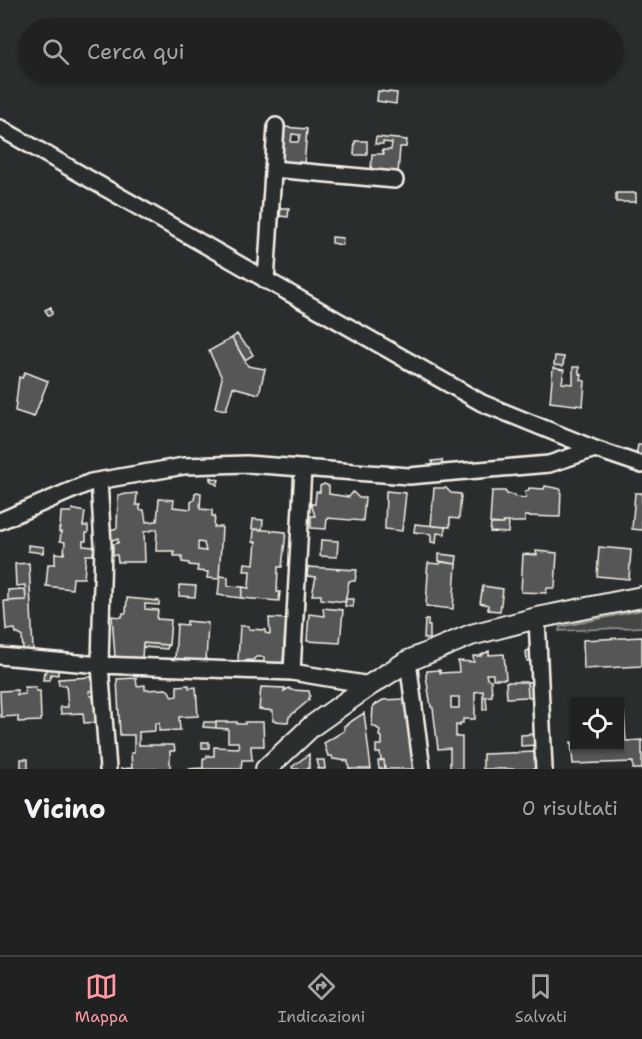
<!DOCTYPE html>
<html lang="it">
<style>
:root{--surface:#202222;--page:#282a2a;--text:#f1f3f6;--muted:#a2a4a5;--line:#3d3f40;--accent:#ff9aa2}
body{margin:0;font-family:"Shantell Sans",sans-serif;background:var(--page);color:var(--text)}
.controls{position:absolute;right:18px;bottom:18px;display:grid;overflow:hidden;border-radius:0px;box-shadow:0 2px 4px #0004}
.controls button{width:54px;height:54px;display:grid;place-items:center;padding:0;border:0;border-bottom:2px solid var(--line);background:var(--surface);color:var(--text);font:30px sans-serif}
.list{margin:0;padding:0;list-style:none}
h2{display:flex;justify-content:space-between;align-items:center;height:78px;margin:0;padding:0 24px;font-size:26px}
h2 small{font-size:20px;font-weight:400;color:var(--muted)}
.icon{flex:none;width:33px;height:33px;fill:none;stroke:currentColor;stroke-width:2;stroke-linecap:round;stroke-linejoin:round}
.map{position:relative;flex:none;width:642px;height:769px;overflow:hidden}
.search{position:absolute;background:var(--surface);box-shadow:0 2px 4px #0004;left:18px;right:18px;top:18px;height:66px;display:flex;align-items:center;gap:15px;box-sizing:border-box;padding:0 21px;border-radius:33px;color:var(--muted);font-size:22px}
.sheet{height:186px;background:var(--surface)}
nav{display:flex;justify-content:space-around;align-items:center;box-sizing:border-box;height:84px;border-top:2px solid var(--line);background:var(--surface);font-size:16px;color:var(--muted)}
nav a{display:grid;justify-items:center;gap:3px}
nav .on{color:var(--accent)}
.map>svg:first-child{display:block}
.green{fill:#444645;stroke:#9c9c96;stroke-width:1.5}
.building{fill:#555756;stroke:#f4f1e8;stroke-width:1.5;fill-rule:evenodd}
.lines{fill:none;stroke-linecap:round;stroke-linejoin:round}
.minor-casing{stroke:#f4f1e8;stroke-width:20}
.major-casing{stroke:#f4f1e8;stroke-width:24}
.minor{stroke:#2a2d2e;stroke-width:15}
.major{stroke:#2a2d2e;stroke-width:20}
</style>
<div class="map">
<svg width="642" height="769" viewBox="0 0 642 769">
<rect width="100%" height="100%" fill="#2a2d2e"/>
<filter id="ink" filterUnits="userSpaceOnUse"><feTurbulence type="fractalNoise" baseFrequency=".0167" numOctaves="2"/><feDisplacementMap in="SourceGraphic" scale="12" xChannelSelector="R" yChannelSelector="G"/><feConvolveMatrix kernelMatrix="1 2 1 2 8 2 1 2 1" color-interpolation-filters="sRGB"/></filter>
<g filter="url(#ink)">
<path class="green" d="M642,610V627L559,631L560,627Z"/>
<path class="building" d="M289,19L300,20V28H289Z
M378,91L397,93L396,104L377,101Z
M284,127L307,129L304,166L280,164ZM292,134L300,135L298,142H291Z
M376,137L407,140L406,147H400L398,174L371,172L372,154H384L382,150H391L392,143L383,142V144H375Z
M355,141H367V155H354Z
M616,193H636V202H616Z
M281,208H289L288,217L280,216Z
M332,237L343,238L342,245L332,243Z
M51,307L52,314L49,316L45,310Z
M237,334L241,340L249,348L253,355L245,360L232,338Z
M232,338L248,366L265,369L259,394L233,387L226,410L215,408L222,378L209,351Z
M555,356L564,357L563,366L554,365Z
M573,367H579V374L582,375L581,380L585,381L583,406L550,402L553,368L564,370L562,383L573,384Z
M25,372L48,381L34,417L15,411L19,377L22,378Z
M638,445H642V457L636,456Z
M442,460L443,467H433L432,461Z
M210,477L219,480L217,485L210,480Z
M324,484L329,486V494L349,497L353,492L359,498H365L363,521L327,518L326,529L311,528V516H315L311,504H315L316,492H320V486Z
M545,486L561,489L560,517L525,516V522H503V524L490,523L492,491H505L507,494L515,495V497L526,498L525,491H528L529,488L544,489Z
M434,488H446L451,493L461,494L459,519L450,518V527L431,526Z
M386,491L406,493L402,531L385,529Z
M197,492L201,493L200,509L212,510V516H215L214,527H222L219,579L207,578L208,572L197,571L198,566L189,565V563L182,562V556H174V551H156L157,529L144,532L145,562H118L117,555H113V544L118,543V539L111,540L110,530L117,528L118,495L137,493L136,505H140V510H144L146,522L157,521L159,499L174,500L173,507L191,509V502L194,500L195,493ZM198,542L204,543L206,551L198,550Z
M635,493H642V530L632,529Z
M72,509L85,512L83,526H88V533H86V541H83V546L94,547L93,555H86L84,578H73L72,589L46,586L48,564H55V553L64,554L65,542L60,541L61,532H59V528H60L61,512H71Z
M253,519L263,520L262,530L252,529Z
M503,522H509L508,533L490,532L491,524H503Z
M415,524L445,527V534L437,533L436,543L431,542V534L414,532Z
M254,529L286,532L282,567H278L277,592H280L279,601L241,598L243,587L249,588L250,571H244L245,563L254,564L256,542H253Z
M321,540L338,541L337,557L320,556Z
M28,545L44,547L43,553L28,551Z
M599,547L631,550L629,579L597,576Z
M536,551L557,553L555,588H547L546,593L521,592L523,554L537,555Z
M439,554L457,556L456,564L439,561Z
M441,562L456,564L453,609L426,606L428,573L427,572L428,563L440,564Z
M29,563L33,650H23L22,636L16,633L15,629L6,630L4,601L26,600L25,585L16,586L15,564Z
M308,567L357,570L355,581H349L345,602L321,599V595H312L316,577L307,576Z
M220,576L228,577V586L243,587L241,598L218,595Z
M179,585L196,586L195,597L179,596Z
M483,586L503,589L500,611L488,610V605L480,603Z
M25,589L26,600L8,601V590Z
M127,598L159,601V605L145,604V609L158,610L157,619L171,620L169,645L143,643L142,658H140V660L115,657L112,616L122,617L123,613H126Z
M346,599H354L353,607L345,606Z
M323,608L343,610L340,643L307,641L309,614L324,616Z
M269,618L288,619V630H285L283,665L264,663V657H256L253,660L238,661L240,626H249V629L265,630V633L270,634Z
M428,619V626H430V639H424L425,620Z
M187,621L208,623L206,662L175,660L177,624L187,625Z
M642,637V666L584,669L583,640Z
M143,643L168,645L167,649L143,647Z
M531,650V661H527L526,651Z
M489,651V655L504,654L506,679H493V674H486L487,679L491,680L492,696L483,697V691L475,692V719H463V723H460V726L456,725V737H462V769H445H450V748L438,749L433,708L431,707L426,676L427,671L440,670V673L459,672L458,661L474,662L473,656H481V655ZM451,697H459V708H451Z
M47,669H58V675L51,674L50,680H43L44,672L46,673Z
M92,677L93,690L89,691L90,696H93L94,704H101L102,722L84,723L83,713L61,714L60,707H68L66,685H59L58,679Z
M136,678L137,686L145,685V690L166,689L169,691L172,697L177,696V686L189,685V688L196,687L198,716L179,717L180,730L159,731V723H155V731L139,732V745H174L175,751H170V769H175H120L132,768L131,753H134V735H120L117,679Z
M537,681L538,696L528,697L527,682Z
M506,682H527L528,697L507,698Z
M25,687H36V691H40L41,721L18,722V716L1,717L0,691L17,690V695L25,694Z
M261,687L285,688L284,691L289,688L291,690L309,691L310,696L308,701L289,717L288,722L273,721V711L259,709Z
M483,697H486L487,709L483,710Z
M404,699L414,769H385L384,760H381L380,753H376V745H382V737L379,736L380,730L372,725L373,706L383,700Z
M364,713L371,769H349L348,761L333,759L332,756H328L324,743L344,731V726Z
M620,713H624L626,741L642,740V769H633V762L573,764L571,742L574,743V746H620Z
M204,722H216V728L203,727Z
M216,722H237V724H245V722H263L264,746H251L252,760H242L241,769H186L203,768V759L207,758V756H214V747L239,748L238,742H228V729L216,728Z
M536,734V745L521,746V735Z
M202,742H209V748H202Z
M536,752L537,769H483V754Z
M309,754V769H293L292,767Z
M21,759H28V768H21Z
M317,760H324L325,769H317L319,768Z
M384,760L385,769H379L378,761Z"/>
<g class="lines">
<defs>
<path id="minor" d="M0,128L482,403L595,449L642,465
M273,169L395,180
M266,281L276,126
M99,481L103,545L100,665L108,769
M0,521L91,482L184,466L246,464L409,476L549,464L595,449
M537,618L544,769
M0,656L100,665L292,672L370,685
M408,661L422,769
M292,672L303,468"/>
<path id="major" d="M266,769L312,726L370,685L408,661L471,635L537,618L642,597"/>
</defs>
<use href="#minor" class="minor-casing"/>
<use href="#major" class="major-casing"/>
<use href="#minor" class="minor"/>
<use href="#major" class="major"/>
</g>
</g>
</svg>
<div class="controls">
<button><svg class="icon" aria-label="locate" viewBox="0 0 24 24"><circle cx="12" cy="12" r="6"/><path d="M12 2v4M12 18v4M2 12h4M18 12h4"/></svg></button>
</div>
<div class="search"><svg class="icon" aria-label="search" viewBox="0 0 24 24"><circle cx="10" cy="10" r="6"/><path d="M15 15l6 6"/></svg>Cerca qui</div>
</div>
<section class="sheet">
<h2>Vicino<small>0 risultati</small></h2>
<ul class="list">
</ul>
</section>
<nav>
<a class="on"><svg class="icon" aria-label="map" viewBox="0 0 24 24"><path d="M3 6l6-2 6 2 6-2v14l-6 2-6-2-6 2zM9 4v14M15 6v14"/></svg>Mappa</a>
<a><svg class="icon" aria-label="directions" viewBox="0 0 24 24"><path d="M12 3l9 9-9 9-9-9zM9 14v-3h6M13 9l2 2-2 2"/></svg>Indicazioni</a>
<a><svg class="icon" aria-label="saved" viewBox="0 0 24 24"><path d="M7 4h10v16l-5-4-5 4z"/></svg>Salvati</a>
</nav>
